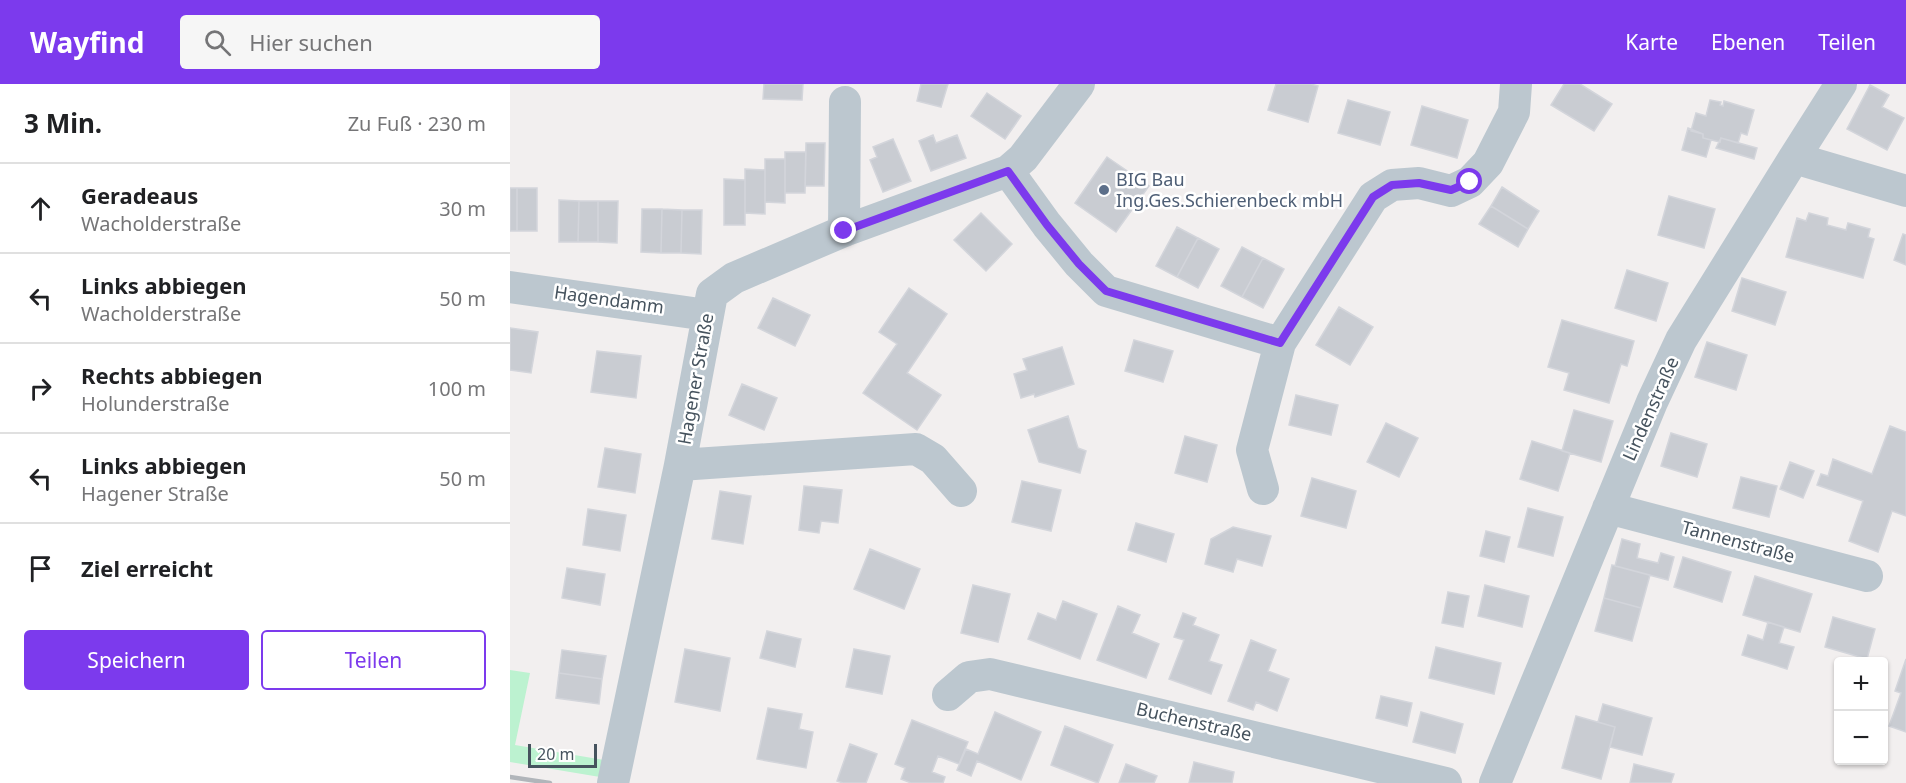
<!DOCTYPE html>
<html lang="de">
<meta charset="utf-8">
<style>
:root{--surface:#fff;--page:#f6f6f6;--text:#202124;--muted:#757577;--line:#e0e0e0;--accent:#7c3aed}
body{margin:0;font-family:"Noto Sans",sans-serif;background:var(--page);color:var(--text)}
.controls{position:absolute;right:18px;bottom:18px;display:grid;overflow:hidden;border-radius:6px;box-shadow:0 2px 4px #0004}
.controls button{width:54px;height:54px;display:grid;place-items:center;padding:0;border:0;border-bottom:2px solid var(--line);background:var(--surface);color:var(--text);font:30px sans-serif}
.scale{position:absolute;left:18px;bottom:15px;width:69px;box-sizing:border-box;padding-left:6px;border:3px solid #46535e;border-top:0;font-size:16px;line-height:21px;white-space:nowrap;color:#46535e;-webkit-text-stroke:4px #fff;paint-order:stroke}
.stop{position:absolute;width:18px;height:18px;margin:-14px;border:4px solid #7c3aed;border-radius:50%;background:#fff}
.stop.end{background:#7c3aed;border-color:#fff;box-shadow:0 2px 6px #0008}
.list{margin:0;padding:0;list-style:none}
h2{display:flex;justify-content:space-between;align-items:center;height:78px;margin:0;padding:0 24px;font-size:26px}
h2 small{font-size:20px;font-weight:400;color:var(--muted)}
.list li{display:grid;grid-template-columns:39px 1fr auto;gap:18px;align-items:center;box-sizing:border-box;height:90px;padding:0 24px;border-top:2px solid var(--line)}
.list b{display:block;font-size:22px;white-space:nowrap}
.list p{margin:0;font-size:20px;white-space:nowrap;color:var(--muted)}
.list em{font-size:20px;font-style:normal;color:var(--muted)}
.actions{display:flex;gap:12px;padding:18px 24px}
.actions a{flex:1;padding:14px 0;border:2px solid var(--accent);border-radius:6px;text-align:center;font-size:21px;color:var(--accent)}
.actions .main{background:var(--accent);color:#fff}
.icon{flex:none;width:33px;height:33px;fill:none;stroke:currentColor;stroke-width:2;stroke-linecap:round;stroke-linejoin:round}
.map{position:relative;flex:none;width:1396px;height:699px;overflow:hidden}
header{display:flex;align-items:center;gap:36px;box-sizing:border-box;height:84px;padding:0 30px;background:var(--accent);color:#fff}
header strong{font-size:28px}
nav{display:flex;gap:33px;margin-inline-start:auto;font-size:21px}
.search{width:420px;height:54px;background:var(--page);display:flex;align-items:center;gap:15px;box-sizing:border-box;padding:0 21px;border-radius:6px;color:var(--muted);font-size:22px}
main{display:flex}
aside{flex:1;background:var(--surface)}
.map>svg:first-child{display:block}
.green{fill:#bcf2d0}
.building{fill:#c9ccd2;stroke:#d3d5db;stroke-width:1.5}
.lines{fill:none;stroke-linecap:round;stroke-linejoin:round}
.minor{stroke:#bcc7cf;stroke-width:32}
.rail{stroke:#b1b5ba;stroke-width:4.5}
.route{stroke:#7c3aed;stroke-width:8}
.service-dot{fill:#5c6f8a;stroke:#fff;stroke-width:2}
.labels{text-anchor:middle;stroke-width:5;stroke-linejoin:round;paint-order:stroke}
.service-label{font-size:18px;fill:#4e5e75;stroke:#fff;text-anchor:start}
.street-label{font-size:18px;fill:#46535e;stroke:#fff}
</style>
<header>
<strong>Wayfind</strong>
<div class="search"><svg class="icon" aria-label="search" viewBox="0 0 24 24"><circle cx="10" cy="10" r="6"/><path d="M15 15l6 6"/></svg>Hier suchen</div>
<nav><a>Karte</a><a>Ebenen</a><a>Teilen</a></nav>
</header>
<main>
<aside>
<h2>3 Min.<small>Zu Fuß · 230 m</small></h2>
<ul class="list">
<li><svg class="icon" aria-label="ahead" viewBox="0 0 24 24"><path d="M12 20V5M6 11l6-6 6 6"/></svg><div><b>Geradeaus</b><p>Wacholderstraße</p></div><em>30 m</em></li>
<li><svg class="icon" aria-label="left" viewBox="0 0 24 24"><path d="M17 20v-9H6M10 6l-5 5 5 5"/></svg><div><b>Links abbiegen</b><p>Wacholderstraße</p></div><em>50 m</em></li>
<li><svg class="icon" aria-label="right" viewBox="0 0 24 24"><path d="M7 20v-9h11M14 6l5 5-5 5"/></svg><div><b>Rechts abbiegen</b><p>Holunderstraße</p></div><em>100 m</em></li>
<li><svg class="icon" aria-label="left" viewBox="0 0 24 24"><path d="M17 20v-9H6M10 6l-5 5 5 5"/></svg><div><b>Links abbiegen</b><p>Hagener Straße</p></div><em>50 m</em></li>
<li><svg class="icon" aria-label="arrive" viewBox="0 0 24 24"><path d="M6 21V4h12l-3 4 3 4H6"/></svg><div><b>Ziel erreicht</b></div></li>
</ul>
<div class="actions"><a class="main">Speichern</a><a>Teilen</a></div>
</aside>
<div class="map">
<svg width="1396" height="699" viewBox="0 0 1396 699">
<rect width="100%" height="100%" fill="#f2efef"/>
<path class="green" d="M0,586L20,589L5,661L94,676L90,693L0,678Z"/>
<path class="building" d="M254,0H293L292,16L253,15Z
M411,0H438L431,23L407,17Z
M766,0H801L808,2L798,38L758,26Z
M1054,0H1070L1102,20L1084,47L1041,21Z
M1360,1L1379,11L1372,23L1394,34L1377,66L1337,45Z
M477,9L511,32L495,55L461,32Z
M838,16L880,28L870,61L828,49Z
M1200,16L1211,18L1210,21L1213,22L1214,17L1244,26L1237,51L1231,49L1228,59L1211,54L1210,58L1193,54V50L1181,47L1186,29L1196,32Z
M912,22L958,36L947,74L901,61Z
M1178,44L1193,50V54L1201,56L1196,73L1172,66Z
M423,51L426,59L447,51L456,74L421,87L409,57Z
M1211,54L1247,64L1244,75L1206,64Z
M383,55L401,97L373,108L360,76L367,73L363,63Z
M296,59H315L314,102H295Z
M275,68H296L295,109H275Z
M597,73L639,102L606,148L565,119Z
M255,75H275V119L255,118Z
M235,85L255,86V130L235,129Z
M214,95L235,96V141H214Z
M992,103L1029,127L1018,145L981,122Z
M0,104H7V147H0Z
M7,104H27V147H7Z
M1159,112L1205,125L1194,164L1148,151Z
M49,116L69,117L68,158H49Z
M69,117H88V158H68Z
M88,117H108L107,159L88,158Z
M981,122L1018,145L1008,163L969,140Z
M132,125H152L151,169L131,168Z
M152,125L172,126L171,169H151Z
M172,126H192L191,170L171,169Z
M471,129L502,160L476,187L444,156Z
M1299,129L1318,134L1317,141L1336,146L1338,139L1360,145L1358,153L1364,155L1353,194L1276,173L1287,134L1296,137Z
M667,143L688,154L667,193L646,182Z
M1393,150L1396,151V181L1384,176Z
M688,154L709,165L688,204L667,193Z
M732,163L753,174L732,213L711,202Z
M753,174L774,185L753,224L732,213Z
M1117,186L1158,199L1146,237L1105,224Z
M1232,194L1276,208L1265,241L1222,227Z
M399,204L437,230L397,289L431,311L407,346L353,309L387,260L369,248Z
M263,214L300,231L285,262L248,244Z
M829,223L863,243L840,281L806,261Z
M1052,236L1124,257L1117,282L1111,280L1099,319L1054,306L1059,289L1038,283Z
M0,244L28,248L21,289L0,286Z
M624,256L663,267L653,298L615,287Z
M1197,258L1237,271L1226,306L1185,293Z
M552,263L564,300L525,313L524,310L511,314L504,290L517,286L513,275Z
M87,267L131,272L126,314L81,308Z
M232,300L267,314L254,346L219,331Z
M786,311L828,321L821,351L779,341Z
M1064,326L1103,337L1091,378L1052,367Z
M558,332L568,364L576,367L570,389L529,378L518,346Z
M876,339L908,354L889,393L857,378Z
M1380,342L1396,348V432L1382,427L1368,468L1339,457L1353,417L1307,401L1311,390L1318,392L1323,375L1362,390Z
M1161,349L1197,360L1187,393L1151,382Z
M675,352L707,361L697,398L665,389Z
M1022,357L1060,369L1048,407L1010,395Z
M95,364L131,370L125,409L88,403Z
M1280,378L1304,387L1293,414L1270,405Z
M1231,393L1267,402L1259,433L1223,424Z
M802,394L846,407L836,444L791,432Z
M512,397L551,406L541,447L502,438Z
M294,402L332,406L328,439L311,437L309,449L289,446Z
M210,407L241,412L233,460L202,455Z
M1018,424L1053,433L1043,472L1008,463Z
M78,425L116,431L110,467L73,461Z
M626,439L664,450L656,478L618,466Z
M723,443L761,452L752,482L727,475L723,488L695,480L701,455Z
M976,447L1000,453L994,478L970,472Z
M1112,455L1130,460L1127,474L1148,479L1151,469L1164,473L1158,496L1105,482Z
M360,465L410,485L394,525L344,505Z
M1173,473L1221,488L1212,518L1164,503Z
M1102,481L1140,491L1131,524L1094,514Z
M57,484L95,490L90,521L52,514Z
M1245,492L1302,510L1290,548L1233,531Z
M463,501L500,510L488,558L451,549Z
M975,501L1019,512L1012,543L968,532Z
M938,508L959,512L953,543L932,539Z
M1094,514L1131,524L1122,557L1085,547Z
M553,517L587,530L570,575L518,555L528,529L546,536Z
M608,522L630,531L622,549L649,560L636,594L587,576Z
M673,529L686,534L683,541L709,551L699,577L712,581L701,610L659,595L674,556L664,553Z
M1323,533L1365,545L1357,575L1315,563Z
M1258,538L1274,543L1269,559L1284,563L1277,585L1232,571L1238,551L1253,556Z
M257,547L291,555L285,583L250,574Z
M741,556L766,566L758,587L779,595L767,627L746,618L743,626L718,617Z
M926,563L991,579L984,610L919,594Z
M175,565L220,574L210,627L165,618Z
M344,565L380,572L372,610L336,603Z
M52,566L96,572L92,595L49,589Z
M1396,575V648L1379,642L1391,609L1385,607Z
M49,589L92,595L89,620L46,614Z
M871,612L902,619L897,642L866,634Z
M1093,620L1142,634L1132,671L1100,663L1105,643L1088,638Z
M258,624L292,630L289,645L303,648L296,684L247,675Z
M485,628L531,648L511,696L467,677L461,692L447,686L456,665L468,670Z
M911,628L953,640L945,669L903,658Z
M1066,632L1105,643L1091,695L1052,684Z
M402,636L458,658L449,680L428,672L422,688L435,693L433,699H401L391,695L395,684L385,680Z
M555,642L603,661L588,699L541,681Z
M340,660L367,670L356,699H333L327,697Z
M684,678L724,688L722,699H679Z
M616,680L647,692L644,699H609Z
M1124,680L1164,690L1161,699H1120Z"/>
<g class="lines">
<path class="minor" d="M1284,74L1331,0
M498,87L537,141L569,180L596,207L770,259L742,366L753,405
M334,147L335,18
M0,203L197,231
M770,259L863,113L882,101L909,99L941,107L960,98L978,79L1004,28L1006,0
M170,381L406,365L423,375L451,407
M1098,424L1357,492
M438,611L459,593L480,590L936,699
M103,699L170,381L202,210L224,194L334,147L498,87L513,74L569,0
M985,699L1142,318L1171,256L1284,74L1396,107"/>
<path class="rail" d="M0,693L40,699"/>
</g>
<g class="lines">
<path class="route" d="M334,147L498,87L537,141L569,180L596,207L770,259L863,113L882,101L909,99L941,106L960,98"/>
</g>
<circle class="service-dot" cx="594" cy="106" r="6"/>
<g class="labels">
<g class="service-label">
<text x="606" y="102">BIG Bau<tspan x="606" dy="21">Ing.Ges.Schierenbeck mbH</tspan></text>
</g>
<g class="street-label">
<text transform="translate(99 216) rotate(8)" y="6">Hagendamm</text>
<text transform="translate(186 295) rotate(-80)" y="6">Hagener Straße</text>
<text transform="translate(1141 325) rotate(-66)" y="6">Lindenstraße</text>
<text transform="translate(1228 458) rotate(15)" y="6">Tannenstraße</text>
<text transform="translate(684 638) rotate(13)" y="6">Buchenstraße</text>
</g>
</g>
</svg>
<div class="controls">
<button>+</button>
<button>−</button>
</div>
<div class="scale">20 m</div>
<div class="stop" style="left:960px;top:98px"></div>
<div class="stop end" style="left:334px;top:147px"></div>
</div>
</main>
